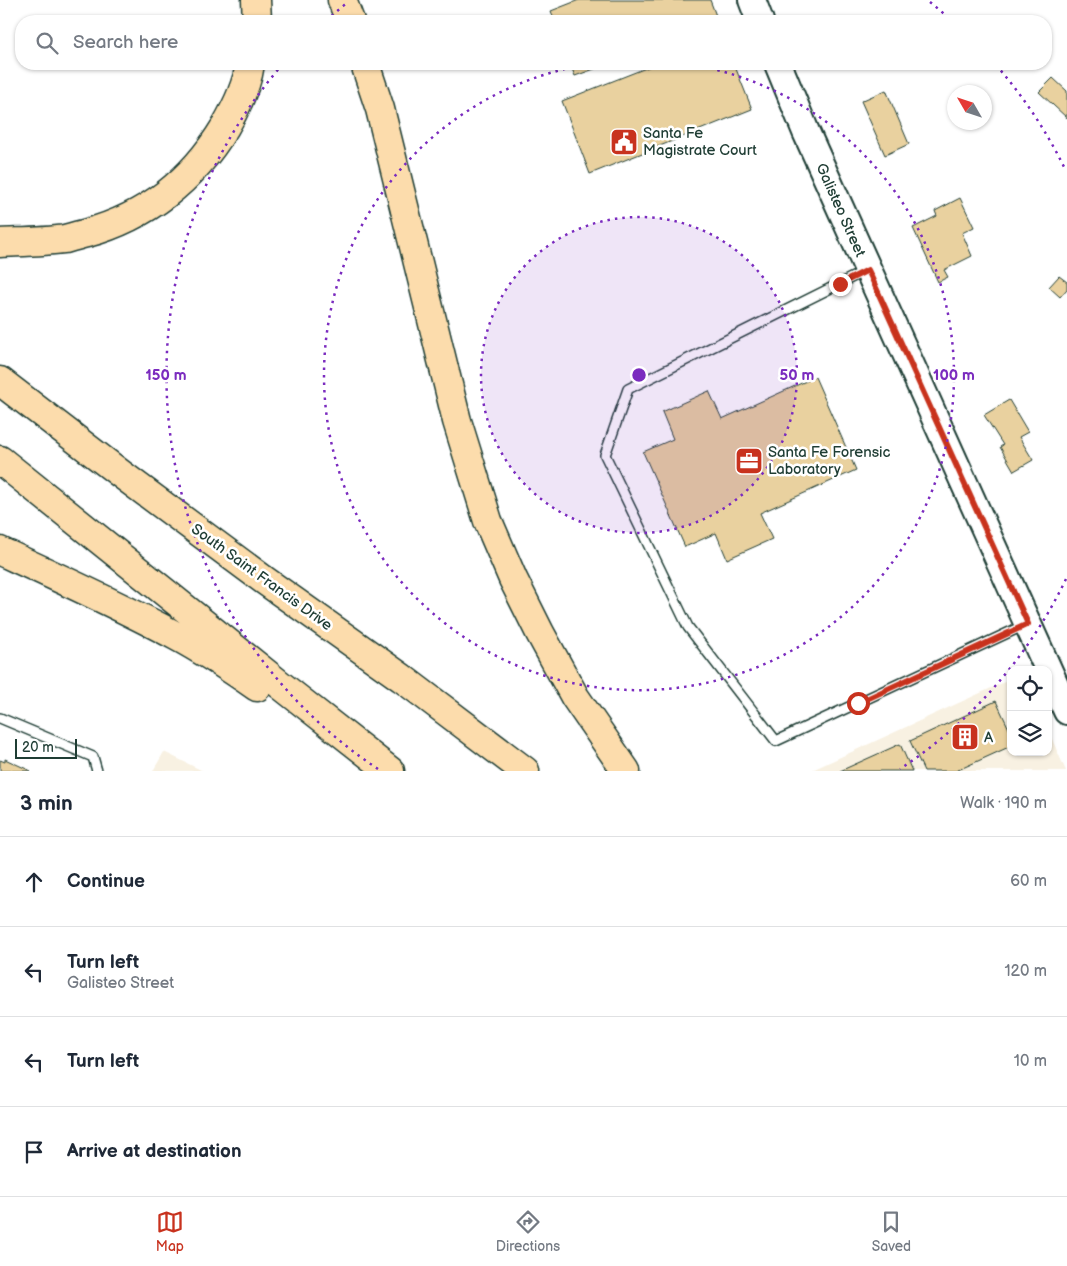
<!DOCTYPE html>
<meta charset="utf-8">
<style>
:root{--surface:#fff;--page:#f6f6f7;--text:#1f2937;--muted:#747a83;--line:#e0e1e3;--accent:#c8321e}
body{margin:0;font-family:"Balsamiq Sans",sans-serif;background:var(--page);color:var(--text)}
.controls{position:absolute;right:15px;bottom:15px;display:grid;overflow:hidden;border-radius:10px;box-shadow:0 1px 4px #0004}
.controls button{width:45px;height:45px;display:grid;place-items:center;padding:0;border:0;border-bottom:1px solid var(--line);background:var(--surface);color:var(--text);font:25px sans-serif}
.compass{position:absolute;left:947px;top:85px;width:45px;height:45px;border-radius:50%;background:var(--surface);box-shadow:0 1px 4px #0004;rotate:309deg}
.scale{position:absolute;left:15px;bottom:12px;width:62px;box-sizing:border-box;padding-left:5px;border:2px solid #1f3d34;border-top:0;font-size:14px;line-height:18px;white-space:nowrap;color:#1f3d34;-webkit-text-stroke:4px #fff;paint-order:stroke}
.stop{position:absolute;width:15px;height:15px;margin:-11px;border:4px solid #c8321e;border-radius:50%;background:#fff}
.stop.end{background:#c8321e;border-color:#fff;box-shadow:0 1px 5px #0008}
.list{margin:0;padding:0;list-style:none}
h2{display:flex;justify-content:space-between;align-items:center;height:65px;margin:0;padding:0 20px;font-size:21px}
h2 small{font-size:16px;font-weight:400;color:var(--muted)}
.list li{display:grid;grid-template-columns:32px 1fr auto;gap:15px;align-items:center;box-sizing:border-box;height:90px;padding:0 20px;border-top:1px solid var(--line)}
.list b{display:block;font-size:19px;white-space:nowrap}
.list p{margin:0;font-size:16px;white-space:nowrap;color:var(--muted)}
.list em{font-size:16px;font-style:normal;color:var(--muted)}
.icon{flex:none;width:28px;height:28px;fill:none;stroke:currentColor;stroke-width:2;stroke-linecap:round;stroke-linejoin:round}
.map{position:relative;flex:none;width:1067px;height:771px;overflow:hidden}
.search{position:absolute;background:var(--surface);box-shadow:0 1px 4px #0004;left:15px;right:15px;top:15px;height:55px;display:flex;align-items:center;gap:12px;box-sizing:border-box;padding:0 18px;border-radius:20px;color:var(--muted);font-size:19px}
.sheet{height:425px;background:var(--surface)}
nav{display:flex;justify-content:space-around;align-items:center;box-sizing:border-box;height:70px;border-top:1px solid var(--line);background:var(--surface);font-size:14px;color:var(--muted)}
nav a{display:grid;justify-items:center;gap:2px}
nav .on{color:var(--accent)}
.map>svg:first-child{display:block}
.built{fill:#f8f1e2}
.building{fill:#e9d19f;stroke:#1f3d34}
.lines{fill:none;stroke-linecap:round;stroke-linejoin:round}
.lane-casing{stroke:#1f3d34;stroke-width:12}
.secondary-casing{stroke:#1f3d34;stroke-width:30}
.highway-casing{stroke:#1f3d34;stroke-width:31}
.lane{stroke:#fff;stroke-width:9}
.secondary{stroke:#fff;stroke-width:26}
.highway{stroke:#fcdcac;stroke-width:28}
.route{stroke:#c8321e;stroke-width:6}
.ring{fill:none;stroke:#7b2cbf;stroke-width:2.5;stroke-dasharray:2.5 5}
.labels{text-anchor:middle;stroke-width:5;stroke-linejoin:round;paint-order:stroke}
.poi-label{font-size:15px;fill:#1f3d34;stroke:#fff;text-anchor:start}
.street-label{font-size:15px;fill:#1f3d34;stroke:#fff}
.centre{fill:#7b2cbf;stroke:#fff;stroke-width:2.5}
.ring-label{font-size:15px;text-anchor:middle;font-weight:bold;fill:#7b2cbf;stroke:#fff;stroke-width:5;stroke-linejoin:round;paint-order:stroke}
</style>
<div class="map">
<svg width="1067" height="771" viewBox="0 0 1067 771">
<rect width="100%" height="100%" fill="#fff"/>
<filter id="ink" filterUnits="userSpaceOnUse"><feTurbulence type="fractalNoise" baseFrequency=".02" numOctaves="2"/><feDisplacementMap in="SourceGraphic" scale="10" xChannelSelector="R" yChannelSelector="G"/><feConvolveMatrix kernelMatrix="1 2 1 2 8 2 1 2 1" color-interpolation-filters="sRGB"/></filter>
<g filter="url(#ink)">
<path class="built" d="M1011,679V752H1048V730L1066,771H810Z
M164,752L203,771H153Z"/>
<path class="building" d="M579,0H710L718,21H555L551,11Z
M570,64H608L575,76Z
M656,64H734L752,109L590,174L562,101Z
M1053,78L1067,91V118L1039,92Z
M886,90L909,144L885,155L861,101Z
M960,198L974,227L962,233L972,256L944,270L948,277L938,282L913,228L937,216L935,211Z
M1059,276L1067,282V289L1060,297L1049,287Z
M815,377L856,470L760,513L772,539L727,559L716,533L685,547L643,452L673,439L662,412L709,391L722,419Z
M1009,400L1028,432L1019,437L1033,460L1014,471L1000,447L1003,445L984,415Z
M996,701L1011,733V746L956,771H924L910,741Z
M900,744L912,771H840Z
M5,759L31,771H0V760L5,762Z"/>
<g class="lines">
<defs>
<path id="lane" d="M865,271L628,389L605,455L688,627L776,741L1027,624
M0,718L93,757L97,771"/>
<path id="secondary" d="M752,0L760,21
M778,64L806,132L1067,711"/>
<path id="highway" d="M256,0L257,21
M342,0L350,21
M365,64L380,109L457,421L488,521L513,579L540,633L575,697L626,771
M0,243C21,242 43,242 65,239C72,237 79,235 87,233C146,217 193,180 225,127C236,108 247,86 250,64
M0,381L121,474L264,580L402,678L525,771
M0,460L283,687L390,771
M0,551C59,578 119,605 176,636C204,651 231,669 257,687"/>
</defs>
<use href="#lane" class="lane-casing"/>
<use href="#secondary" class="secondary-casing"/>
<use href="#highway" class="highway-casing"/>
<use href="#lane" class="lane"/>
<use href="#secondary" class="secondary"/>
<use href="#highway" class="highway"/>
</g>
</g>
<g class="lines" filter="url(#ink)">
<path class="route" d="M840,284L868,270L1028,624L858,703"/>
</g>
<circle cx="639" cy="375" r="158" fill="#7b2cbf" fill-opacity=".12"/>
<g class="ring">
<circle cx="639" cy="375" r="158"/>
<path d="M688 64A315 315 0 1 1 590 64"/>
<path d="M1066 579A473 473 0 0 1 900 769M378 769A473 473 0 0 1 282 65M326 21A473 473 0 0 1 348 2M930 2A473 473 0 0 1 952 21M996 65A473 473 0 0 1 1066 171"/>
</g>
<defs>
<symbol id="civic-square" viewBox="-11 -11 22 22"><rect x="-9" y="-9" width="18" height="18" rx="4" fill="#c8321e" stroke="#fff"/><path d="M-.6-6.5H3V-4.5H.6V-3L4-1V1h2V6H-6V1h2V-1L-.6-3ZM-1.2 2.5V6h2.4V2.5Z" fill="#fff"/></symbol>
<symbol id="office-square" viewBox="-11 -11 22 22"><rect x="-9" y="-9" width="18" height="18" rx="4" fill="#c8321e" stroke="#fff"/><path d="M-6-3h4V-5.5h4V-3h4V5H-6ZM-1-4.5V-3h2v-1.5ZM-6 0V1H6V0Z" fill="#fff"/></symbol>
<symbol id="building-square" viewBox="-11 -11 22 22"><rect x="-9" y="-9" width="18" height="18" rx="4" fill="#c8321e" stroke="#fff"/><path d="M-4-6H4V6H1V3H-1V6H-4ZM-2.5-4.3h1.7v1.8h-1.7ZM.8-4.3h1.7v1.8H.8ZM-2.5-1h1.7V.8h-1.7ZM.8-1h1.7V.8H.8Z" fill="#fff"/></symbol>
</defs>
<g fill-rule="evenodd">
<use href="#civic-square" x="608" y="126" width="32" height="32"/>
<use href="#office-square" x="733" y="445" width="32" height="32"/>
<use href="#building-square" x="949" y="721" width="32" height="32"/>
</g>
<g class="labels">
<g class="poi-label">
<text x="643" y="138">Santa Fe<tspan x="643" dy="17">Magistrate Court</tspan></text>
<text x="768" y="457">Santa Fe Forensic<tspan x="768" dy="17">Laboratory</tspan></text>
<text x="984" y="742">A</text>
</g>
<g class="street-label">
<text transform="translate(841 210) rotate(66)" y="5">Galisteo Street</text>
<text transform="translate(262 577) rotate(36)" y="5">South Saint Francis Drive</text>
</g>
</g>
<circle cx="639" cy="375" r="8" class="centre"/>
<g class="ring-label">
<text x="797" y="380">50 m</text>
<text x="954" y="380">100 m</text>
<text x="166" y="380">150 m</text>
</g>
</svg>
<div class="controls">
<button><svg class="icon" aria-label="locate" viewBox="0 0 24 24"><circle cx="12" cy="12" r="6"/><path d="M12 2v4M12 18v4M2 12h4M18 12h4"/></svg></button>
<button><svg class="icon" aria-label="layers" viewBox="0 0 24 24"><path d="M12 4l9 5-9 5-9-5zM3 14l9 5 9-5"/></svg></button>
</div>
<svg class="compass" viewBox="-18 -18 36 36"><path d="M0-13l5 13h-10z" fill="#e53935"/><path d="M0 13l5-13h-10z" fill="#747a83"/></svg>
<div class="scale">20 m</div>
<div class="stop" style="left:858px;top:703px"></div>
<div class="stop end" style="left:840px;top:284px"></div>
<div class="search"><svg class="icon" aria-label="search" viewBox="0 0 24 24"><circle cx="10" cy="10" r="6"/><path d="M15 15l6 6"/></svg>Search here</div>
</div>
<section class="sheet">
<h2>3 min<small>Walk · 190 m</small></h2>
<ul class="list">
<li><svg class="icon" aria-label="ahead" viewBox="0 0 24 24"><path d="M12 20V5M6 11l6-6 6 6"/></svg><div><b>Continue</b></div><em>60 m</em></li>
<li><svg class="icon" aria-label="left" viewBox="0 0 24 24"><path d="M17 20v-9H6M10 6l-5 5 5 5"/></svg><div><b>Turn left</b><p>Galisteo Street</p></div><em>120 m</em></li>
<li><svg class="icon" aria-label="left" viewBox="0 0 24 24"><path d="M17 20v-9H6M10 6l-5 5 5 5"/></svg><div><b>Turn left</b></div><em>10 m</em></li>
<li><svg class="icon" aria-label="arrive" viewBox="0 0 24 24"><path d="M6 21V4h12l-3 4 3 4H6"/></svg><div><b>Arrive at destination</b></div></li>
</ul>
</section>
<nav>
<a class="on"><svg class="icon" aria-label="map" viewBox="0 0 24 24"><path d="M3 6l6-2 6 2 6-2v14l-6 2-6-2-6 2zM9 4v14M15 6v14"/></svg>Map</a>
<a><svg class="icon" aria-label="directions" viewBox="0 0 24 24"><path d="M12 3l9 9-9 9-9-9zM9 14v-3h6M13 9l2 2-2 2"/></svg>Directions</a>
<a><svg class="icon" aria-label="saved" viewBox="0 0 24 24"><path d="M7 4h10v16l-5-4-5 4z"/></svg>Saved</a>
</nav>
